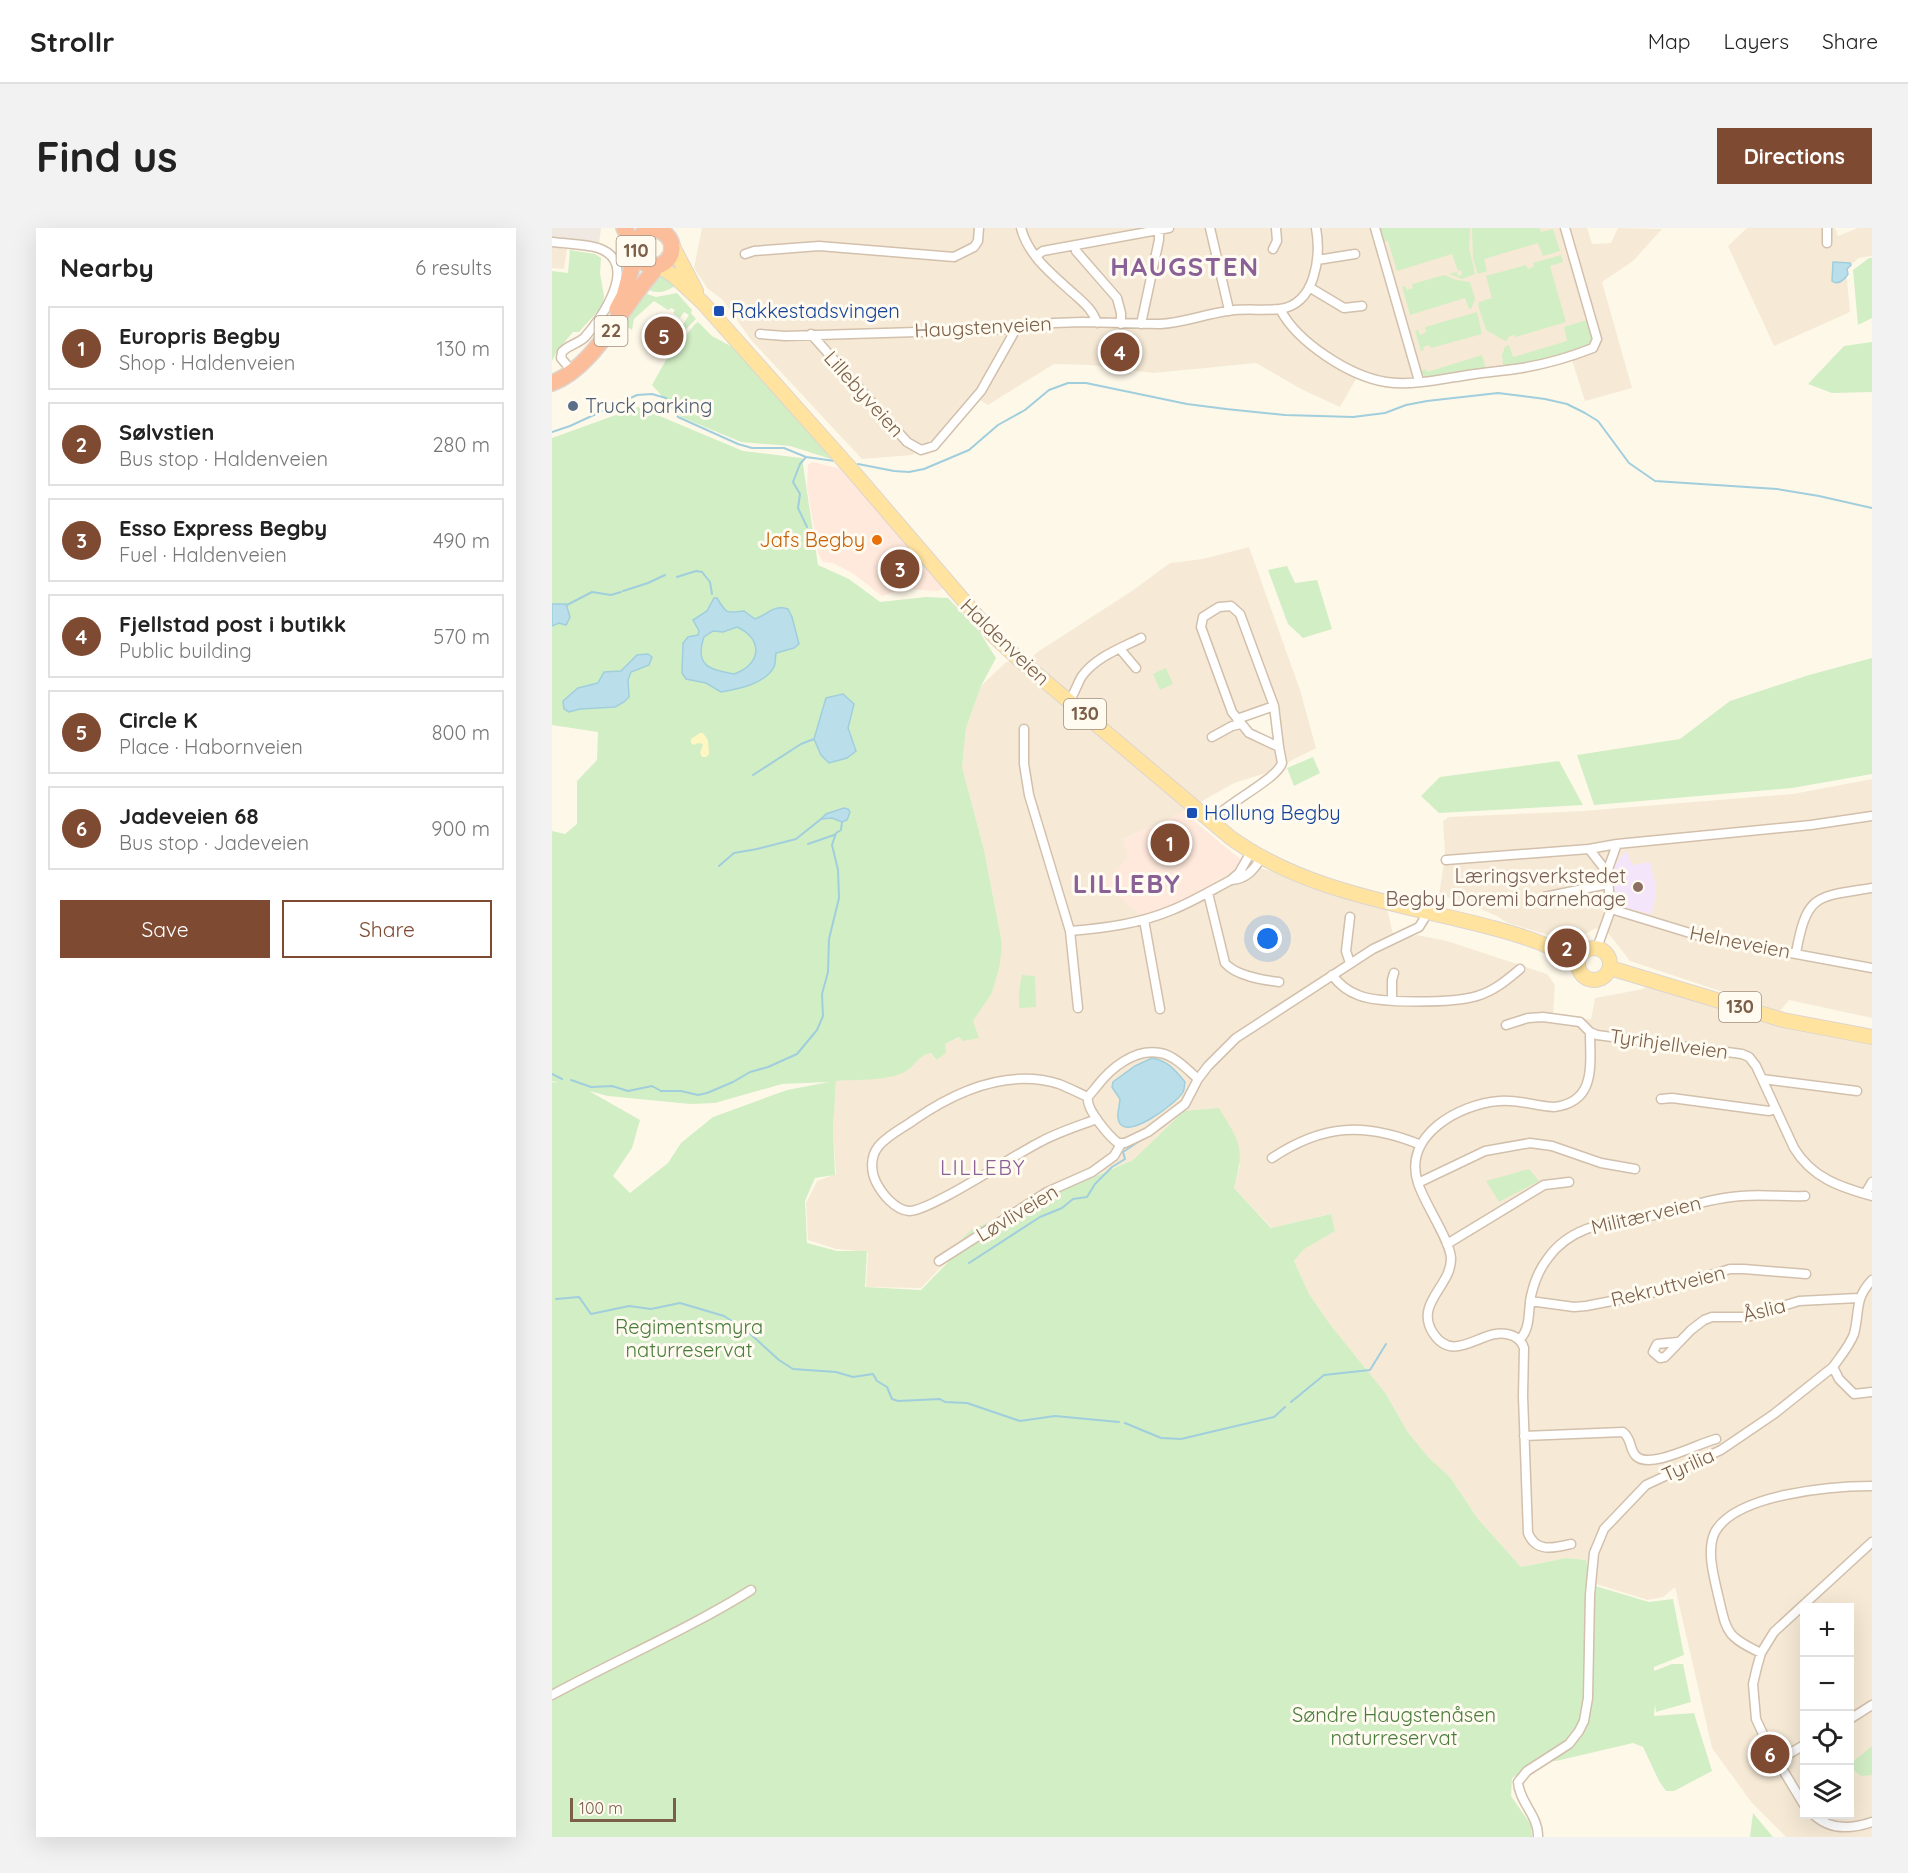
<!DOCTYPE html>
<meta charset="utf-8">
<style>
:root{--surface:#fff;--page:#f2f2f2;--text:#222;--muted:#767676;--line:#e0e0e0;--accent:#7f4a32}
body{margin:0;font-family:Quicksand,sans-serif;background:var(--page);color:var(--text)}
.controls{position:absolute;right:18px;bottom:18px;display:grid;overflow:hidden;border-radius:0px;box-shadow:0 6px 24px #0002}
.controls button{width:54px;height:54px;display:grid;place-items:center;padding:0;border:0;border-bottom:2px solid var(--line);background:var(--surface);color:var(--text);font:30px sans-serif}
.scale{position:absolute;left:18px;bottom:15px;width:106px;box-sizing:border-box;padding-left:6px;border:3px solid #7b5f49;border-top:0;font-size:16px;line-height:21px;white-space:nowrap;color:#7b5f49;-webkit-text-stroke:4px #fffbf1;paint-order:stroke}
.you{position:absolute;left:716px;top:711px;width:21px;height:21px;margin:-15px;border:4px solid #fff;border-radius:50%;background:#1a73e8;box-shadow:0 0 0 9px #1a73e833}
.badge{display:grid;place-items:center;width:39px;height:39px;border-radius:50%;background:var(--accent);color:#fff;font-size:20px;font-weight:700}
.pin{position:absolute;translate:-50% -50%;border:3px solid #fff;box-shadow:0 2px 6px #0006}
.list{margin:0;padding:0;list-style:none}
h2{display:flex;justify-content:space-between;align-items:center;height:78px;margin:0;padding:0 24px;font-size:26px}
h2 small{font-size:20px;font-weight:400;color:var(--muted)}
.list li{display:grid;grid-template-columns:39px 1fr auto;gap:18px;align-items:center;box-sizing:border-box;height:84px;margin:0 12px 12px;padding:0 12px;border:2px solid var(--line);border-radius:0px}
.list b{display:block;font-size:22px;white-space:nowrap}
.list p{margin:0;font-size:20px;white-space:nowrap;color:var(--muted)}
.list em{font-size:20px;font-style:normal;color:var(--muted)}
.actions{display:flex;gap:12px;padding:18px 24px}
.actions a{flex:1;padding:14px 0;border:2px solid var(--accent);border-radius:0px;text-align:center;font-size:21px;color:var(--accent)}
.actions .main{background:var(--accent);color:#fff}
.icon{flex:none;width:33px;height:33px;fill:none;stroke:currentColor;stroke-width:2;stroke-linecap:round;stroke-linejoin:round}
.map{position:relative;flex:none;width:1320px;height:1609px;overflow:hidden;border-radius:0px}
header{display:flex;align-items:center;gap:36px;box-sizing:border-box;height:84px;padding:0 30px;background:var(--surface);border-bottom:2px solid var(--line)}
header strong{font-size:28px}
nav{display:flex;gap:33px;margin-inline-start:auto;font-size:21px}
.intro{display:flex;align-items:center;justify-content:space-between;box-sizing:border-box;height:144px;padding:0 36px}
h1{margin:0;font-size:42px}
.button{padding:15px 27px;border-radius:0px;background:var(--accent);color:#fff;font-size:21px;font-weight:700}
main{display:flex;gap:36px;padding:0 36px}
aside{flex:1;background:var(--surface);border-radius:0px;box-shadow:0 6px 24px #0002}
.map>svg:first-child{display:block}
.residential{fill:#f6ead6;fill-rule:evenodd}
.commercial{fill:#ffe9dc}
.industrial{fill:#efe9e2}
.education{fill:#f5e5fb}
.green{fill:#d2eec5;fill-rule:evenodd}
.sand{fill:#fff7c2}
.water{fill:#bbdfea;stroke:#a0cedd;stroke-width:1.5;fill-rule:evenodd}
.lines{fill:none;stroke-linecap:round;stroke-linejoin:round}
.stream{stroke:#a0cedd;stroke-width:2}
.street-casing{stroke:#d2c0ac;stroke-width:11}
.primary-casing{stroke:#ddd5d0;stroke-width:16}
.highway-casing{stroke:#ddd5d0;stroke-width:18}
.street{stroke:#fff;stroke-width:8}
.primary{stroke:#ffe39f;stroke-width:14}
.highway{stroke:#fcbd9b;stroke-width:15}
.transit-dot{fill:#1a4fb4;stroke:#fffbf1;stroke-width:2}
.service-dot{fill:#5c6f8a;stroke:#fffbf1;stroke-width:2}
.food-dot{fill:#e8710a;stroke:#fffbf1;stroke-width:2}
.education-dot{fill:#8d6e63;stroke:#fffbf1;stroke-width:2}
.labels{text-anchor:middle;stroke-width:6;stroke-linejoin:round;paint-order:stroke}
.shield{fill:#fffbf1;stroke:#a38e7b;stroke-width:1.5}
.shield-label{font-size:18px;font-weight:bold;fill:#7b5f49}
.transit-label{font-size:20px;fill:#164399;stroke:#fffbf1;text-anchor:start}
.street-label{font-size:20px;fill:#7b5f49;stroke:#fffbf1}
.service-label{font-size:20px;fill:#4e5e75;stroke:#fffbf1;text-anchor:start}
.food-label{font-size:20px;fill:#c56008;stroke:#fffbf1;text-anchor:end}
.education-label{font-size:20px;fill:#785e54;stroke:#fffbf1;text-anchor:end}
.park-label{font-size:20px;fill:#4a7c3d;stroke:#fffbf1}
.neighbourhood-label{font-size:21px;letter-spacing:1.5px;fill:#8a6197;stroke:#fffbf1}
.district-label{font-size:26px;font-weight:bold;letter-spacing:1.5px;fill:#8a6197;stroke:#fffbf1}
</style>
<header>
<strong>Strollr</strong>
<nav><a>Map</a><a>Layers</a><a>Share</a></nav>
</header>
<div class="intro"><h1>Find us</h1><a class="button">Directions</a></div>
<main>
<aside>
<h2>Nearby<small>6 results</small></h2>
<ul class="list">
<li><span class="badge">1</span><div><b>Europris Begby</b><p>Shop · Haldenveien</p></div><em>130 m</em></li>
<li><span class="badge">2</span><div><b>Sølvstien</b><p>Bus stop · Haldenveien</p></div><em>280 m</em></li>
<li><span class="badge">3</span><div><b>Esso Express Begby</b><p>Fuel · Haldenveien</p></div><em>490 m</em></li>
<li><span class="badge">4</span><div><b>Fjellstad post i butikk</b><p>Public building</p></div><em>570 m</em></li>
<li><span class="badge">5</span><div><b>Circle K</b><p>Place · Habornveien</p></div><em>800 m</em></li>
<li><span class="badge">6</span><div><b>Jadeveien 68</b><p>Bus stop · Jadeveien</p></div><em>900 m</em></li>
</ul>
<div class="actions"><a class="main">Save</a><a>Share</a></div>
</aside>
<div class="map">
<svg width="1320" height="1609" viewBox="0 0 1320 1609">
<rect width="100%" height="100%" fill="#fef8e9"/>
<path class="residential" d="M150,0H1035L1040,16L1059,15L1066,0L1110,1L1081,33L1050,54L1080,160L1033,173L1019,129L894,151L836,153L808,144L788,179L749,161L704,135L602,145L538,137L502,136L436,177L422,168L381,215L360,227L310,231L200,113L170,71L156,61L142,40Z
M1195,0H1283L1286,8L1306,0H1320V28L1307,30L1294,41L1298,84L1222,118L1176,18Z
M0,19L15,21L12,41L0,40Z
M697,319L748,462L764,520L717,544L682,555L631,584L571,611L622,678L646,665L691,635L834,677L843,714L865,707L895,713L995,746L1003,757L1001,788L1019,791H1039L1043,770L1091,761L1095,756L1220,797L1320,817V1609H1234L1200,1575L1160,1520L1123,1359L1111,1369L1096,1372L1044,1356L1034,1332L1014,1330L969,1339L926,1291L898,1249L877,1230L855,1203L834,1166L777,1095L757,1066L742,1033L751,1022L783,1003L778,986L720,1000L682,960L688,937L632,883L581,932L498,966L417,1016L391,1037L369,1060L314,1059L316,1024L284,1021L256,1012L254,975L265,953L284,946L281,901L284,853L336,849L356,842L370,827L379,825L383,832L393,816L408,809L411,813L421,793L440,765L450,715L432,622L410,539L414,500L429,458L453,435L462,431L476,435L484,425L580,363L618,335L651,331ZM721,480L725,518L694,503L687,491ZM1252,1380H1298V1586H1252Z
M1320,551V790L1237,772L1228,783L1078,733L1057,706L1044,700L1020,714L956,695L945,688L919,677L887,667L893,627L891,593L897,589L1031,583L1241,566Z"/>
<path class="commercial" d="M260,234L290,241L393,360L385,363L351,361L330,368L302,346L281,335L271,334L266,325L255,258L256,237Z
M631,584L687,630L691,635L646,665L622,678L591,689L552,656L576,629L571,611Z"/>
<path class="industrial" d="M0,0H49L47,16L0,11Z"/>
<path class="education" d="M1075,623L1080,637L1098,634L1104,659L1103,672L1099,686L1073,680L1069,682L1063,678L1061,655L1062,639L1068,629Z"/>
<path class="green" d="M826,0H918L917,19L923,46L910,51L897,46L905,44L906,48L910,46L909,42L906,43L900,26L845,43L836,13L831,14Z
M920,0H987L989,4L1001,1L1008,23L991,28L986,15L932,31L935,43L926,46L921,31Z
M18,22L43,26L49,30L48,45L52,68L51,77L27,104H21L5,123L0,133V43L16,45Z
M1009,27L1011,34L998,38L1014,94L964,109L962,107L956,109V112L953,113L934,102L926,77L927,74L940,70L934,48L974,37L976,41L982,39L981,35Z
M1317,30H1320V90L1306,97L1301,42Z
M892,47L904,52L918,54L923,71L919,81H917L913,70L858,87L850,59L853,58L855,62L861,60L860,56Z
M106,49H112L126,56C116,63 105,68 94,60Z
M89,64L104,69L125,65L140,82L139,85L144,91L132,103L128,101L137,87L132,84L128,90L121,85L123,82L119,80L116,82L102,73L82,91L80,102L73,97V91Z
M925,84L930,106L879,120L877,117L871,119L872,122L869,123L863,103L866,102L868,107L874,104L873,99Z
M1035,92L1041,111L1039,117L992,132L954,139L951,137L950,127L953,119L957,117L961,129L1015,113L1012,99Z
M146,94L160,108L184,121L265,209L279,231L238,218L189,214L129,189L100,157L114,132L143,96Z
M1320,114V164L1280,165L1256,156L1292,118Z
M930,127L934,141L873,149L868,143L874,141L875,144Z
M86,179L191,223L250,230L266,337L297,351L328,374L374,369L396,370L427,403L444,430L429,458L414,500L410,539L432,622L450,715L448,736L440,765L421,793L427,810L411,813L407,809L393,816L394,825L384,832L379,825C367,827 365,835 356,842C337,854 306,851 284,853L281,901L283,947L263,950L253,973L255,1015L285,1023H315L313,1059L369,1062L399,1031L401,1020L419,1002L581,932L632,883L667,880C688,915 693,918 682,960L719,1000L779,986L783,1003L751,1022L742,1033L757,1066L777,1095L834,1166L855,1203L877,1230L898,1249L926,1291L969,1339L1014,1330L1034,1332L1040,1357L1097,1374L1121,1371L1132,1427L1102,1439V1443L1120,1436H1131L1139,1474L1104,1484L1103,1476L1102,1488L1142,1485L1160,1543L1122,1563H1114L1107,1553L1091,1519L1081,1515L1004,1533L987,1534L960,1550L959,1568L979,1597L980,1609H0V854L6,855L0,853V603L13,606L25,596V553L45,532L46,504L0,497V210ZM277,854L235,862L161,889L129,915L116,935L78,965L61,948L80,920L88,892L37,863L56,868L138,876L163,875L230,856Z
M735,338L743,355L765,352L780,401L751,410L736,396L716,342Z
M1320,430V546L1240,560L1042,577L1025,527L1128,511L1178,473L1257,447Z
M614,440L621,456L608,462L601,446Z
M761,529L768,545L742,558L735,540Z
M1007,533L1031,577L887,585L869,568L888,549Z
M470,747L483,748L484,779L467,780V763Z
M977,941L987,953L947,974L934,953Z
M1320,1518V1547L1309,1548L1298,1539V1536Z
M1201,1585L1221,1609H1198Z"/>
<path class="sand" d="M148,505H151L156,512L157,526L154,529H150L148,525L151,516L146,515L142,517L139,515V511Z"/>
<path class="water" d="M1281,34L1298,35L1299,37L1295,41L1296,46C1293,51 1286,58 1280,53Z
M162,370H165C175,387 175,385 192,383L203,391C216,387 221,376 236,381L240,389L247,416L242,420L224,425C223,430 224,434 222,439C213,456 186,461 169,464L154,455L134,451L130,445L131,415L136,409L146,407L147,403L141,392L155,383ZM185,399C212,411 209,437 182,446C158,442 142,438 152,409L161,403L171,404Z
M0,376H14L18,389L14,397L7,395L0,398Z
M96,426L100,429L97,437L79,444L76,452L77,469L72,474L63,479L28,481L17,484L12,481L11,473L26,460L46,455L52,444L69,443L85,427Z
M291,466L302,476L296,500L304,523L295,530L277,535L269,527L262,511L274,470Z
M292,580L296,581L298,584L295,592L290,594L280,590L269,591L274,586Z
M600,830C616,833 623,842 633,854C632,857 633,861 631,864C626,874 569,918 566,890C565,884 568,877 568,871L560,859L561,854L583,838Z"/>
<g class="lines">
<path class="stream" d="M0,204L18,198L85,167L100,166L114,170L126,189L186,216L200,220H232L254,229L283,233
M254,229L248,236L241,254L248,266L246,280L255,299
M306,236L342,243L357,244L372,241L417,222L446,197L473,182L497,162L516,155H534L635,176L674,181L733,187L801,189L833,185L854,177L875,173L946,165L993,171L1015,176L1033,185L1046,193L1077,235L1103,253L1225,261L1267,268L1320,280
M125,349L144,343L150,344L158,354L160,366
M71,363L96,355L113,347
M15,377L40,364L59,367L69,364
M201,547L249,516L262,511
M256,616L282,607
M167,638L182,625L205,621L244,611L269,591
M0,846L10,851
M19,852L39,859L60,858L76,863L100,858L109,863H129L146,867L155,865L181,854L198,844L216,839L245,826L265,802L271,788L270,766L276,744L277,711L287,670L286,642L280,617L284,605L289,602L290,594
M417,1035L488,989L510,980L521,971L535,969L543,956L560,939L573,931L571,924L592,910
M4,1071L27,1069L39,1086L77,1078L99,1081L128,1075L172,1088L194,1102L227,1132L241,1141L284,1144L301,1149L321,1146L325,1153L335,1159L340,1171L346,1173L388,1171L393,1174L415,1175L468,1193L503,1188L567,1194
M739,1174L772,1147L818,1142L834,1116
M573,1195L609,1210L629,1211L722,1189L733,1179"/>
<defs>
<path id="street" d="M469,0C476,28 501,47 522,66C532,75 541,82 545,95
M658,0L677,82
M823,0L867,153
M0,14C15,16 32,16 46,20C89,34 50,90 33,109C26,116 16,117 10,124L9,130L19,142
M1275,15V0
M523,17L524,23L565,70L569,85V96
M721,21L725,13L724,0
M193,26L202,23L267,18L402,29L422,19L426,13L427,0
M484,28L491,23L617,0
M765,32L803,26
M757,59L792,80L810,78
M728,81C745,114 797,148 834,154C860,158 890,151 916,147C934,144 952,143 970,140C994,136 1018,129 1041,120L1045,111L1013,0
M589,96L607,12V2
M208,106L233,108L464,101L502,95L530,94L608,96C631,95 653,86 676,83C693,80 711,83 728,81C764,76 769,28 764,0
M259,106L355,214L369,222L382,218L429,163L464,101
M568,421L584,440
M517,473C523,465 525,456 530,448C544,429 569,420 589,410
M685,491L722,478
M472,501V536L477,567L518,703
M660,509L680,498L689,496
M659,593C675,575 725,551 730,535L727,519L697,505L680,484L649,399L651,389L667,379L679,378L688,386L722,478L727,519
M1065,616L1259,597L1320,588
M894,632L1037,621
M680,652C694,651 702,642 709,630
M656,665L673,735C684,748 711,752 727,754
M992,669L1056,656
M1059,681L1151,709L1320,740
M592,692L608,781
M1045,720L1059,681L1055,644L1065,616L1037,621L1055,644
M1244,725C1255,665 1264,669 1320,660
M798,735L794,723L798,689
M780,747C787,756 795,763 806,767C827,776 903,775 925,768C942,763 955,752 968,741
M840,772V752L842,745
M526,780L518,703C553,700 587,696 620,682C640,674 660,662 679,652L687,645L699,624
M954,797L976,790L991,789L1028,794L1038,804L1045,807L1190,826L1197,829L1204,838L1242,920C1260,950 1288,959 1320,968
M646,851C636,842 622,827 608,825C583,820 559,840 545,858C543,861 538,866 536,869C533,881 558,909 566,915H573L596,904L633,876L646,851L656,838L684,810L821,721L867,699L872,691V684
M1210,851L1305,863
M536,869C527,865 517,860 507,856C455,840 404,863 362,892C351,900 334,908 326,919C318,929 319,944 324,954C330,966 343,982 357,983C377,984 465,925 490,913C507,904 526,898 545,891
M1109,871L1120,870L1217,883L1223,881
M720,930C771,896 813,894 869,917
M866,955L933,923L978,915L1000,918L1049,935L1083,941
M1313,966L1320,954
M895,1016L992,957L1017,954
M387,1033L495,964L540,944L562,928L569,916
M1320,1052C1302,1071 1308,1083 1302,1106C1298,1117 1288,1129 1281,1139L1287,1151L1302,1166L1320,1164
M978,1073L1022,1079L1034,1078L1096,1066L1178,1041H1192L1254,1046
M968,1111C979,1100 976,1082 979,1068C982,1055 988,1040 996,1030C1024,991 1070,995 1112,985C1138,978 1162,970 1189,968C1210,966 1232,969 1253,968
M1126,1114L1105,1116L1101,1124L1108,1130L1113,1129L1139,1102L1152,1092L1160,1089H1195L1247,1073L1306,1070
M972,1208L1071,1204C1080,1211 1077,1221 1084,1228C1098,1242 1147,1215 1164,1211
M1019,1316C1002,1320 984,1325 976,1305L971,1168L972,1120C967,1104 947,1103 933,1109C914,1116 896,1128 881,1105C862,1075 900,1058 899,1030C898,1012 872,975 866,955C850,907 908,876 947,873C966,871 983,878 1002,879C1045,874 1038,836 1038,804
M1209,1425C1173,1408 1175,1404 1166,1367C1162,1349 1154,1322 1163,1304C1184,1266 1280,1258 1320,1258
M0,1467C66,1431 135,1402 199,1362
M1298,1491L1320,1477
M1225,1533L1252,1517
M1252,1577L1216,1517L1204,1491L1201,1456L1205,1439L1209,1425L1222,1404L1320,1314
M1261,1586C1278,1603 1300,1601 1320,1594
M986,1609C987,1588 967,1574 966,1554L975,1543L1017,1516L1027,1503L1032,1493L1036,1470L1038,1367L1042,1325L1052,1301L1094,1257L1169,1222L1222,1186L1281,1139"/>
<path id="primary" d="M120,17L144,63
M107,38L122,48L151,75L298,240L442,408L468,432L679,610C756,665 852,676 941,700C960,705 980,711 998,719C1008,724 1015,730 1026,733
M1026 736a16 16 0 1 1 32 0a16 16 0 1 1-32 0Z
M1058,740L1231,792L1320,809"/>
<path id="highway" d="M72,0L84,21
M84 20a18 18 0 1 1 36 0a18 18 0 1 1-36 0Z
M65,81L72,68L84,24
M0,155C38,141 64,90 88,60C93,53 100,46 105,38"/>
</defs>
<use href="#street" class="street-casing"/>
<use href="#primary" class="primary-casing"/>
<use href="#highway" class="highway-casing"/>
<use href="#street" class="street"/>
<use href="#primary" class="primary"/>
<use href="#highway" class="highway"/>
</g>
<g class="transit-dot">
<rect x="161" y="77" width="12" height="12" rx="3"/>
<rect x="634" y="579" width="12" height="12" rx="3"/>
</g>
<circle class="service-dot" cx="21" cy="178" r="6"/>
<circle class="food-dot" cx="325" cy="312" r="6"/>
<circle class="education-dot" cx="1086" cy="659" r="6"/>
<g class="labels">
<g class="shield">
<rect x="64.5" y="8" width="39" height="30" rx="4.5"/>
<rect x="42.5" y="88" width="33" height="30" rx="4.5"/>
<rect x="512" y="471" width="42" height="30" rx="4.5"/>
<rect x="1167" y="764" width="42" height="30" rx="4.5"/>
</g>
<g class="shield-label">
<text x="84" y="29">110</text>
<text x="59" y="109">22</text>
<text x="533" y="492">130</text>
<text x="1188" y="785">130</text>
</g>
<g class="transit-label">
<text x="179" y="90">Rakkestadsvingen</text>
<text x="652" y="592">Hollung Begby</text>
</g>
<g class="street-label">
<text transform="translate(431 99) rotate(-3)" y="7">Haugstenveien</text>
<text transform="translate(312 166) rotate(48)" y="7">Lillebyveien</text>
<text transform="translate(453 414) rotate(44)" y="7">Haldenveien</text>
<text transform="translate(1188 714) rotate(11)" y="7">Helneveien</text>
<text transform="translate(1117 816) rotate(8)" y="7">Tyrihjellveien</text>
<text transform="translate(465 985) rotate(-31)" y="7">Løvliveien</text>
<text transform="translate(1094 987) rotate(-13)" y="7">Militærveien</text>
<text transform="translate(1116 1058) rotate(-14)" y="7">Rekruttveien</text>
<text transform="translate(1212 1082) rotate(-14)" y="7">Åslia</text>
<text transform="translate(1136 1237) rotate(-24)" y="7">Tyrilia</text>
</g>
<g class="service-label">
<text x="33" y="185">Truck parking</text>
</g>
<g class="food-label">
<text x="313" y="319">Jafs Begby</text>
</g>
<g class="education-label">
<text x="1074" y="655">Læringsverkstedet<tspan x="1074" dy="23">Begby Doremi barnehage</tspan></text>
</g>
<g class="park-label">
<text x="137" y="1106">Regimentsmyra<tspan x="137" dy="23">naturreservat</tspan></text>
<text x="842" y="1494">Søndre Haugstenåsen<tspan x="842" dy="23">naturreservat</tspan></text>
</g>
<g class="neighbourhood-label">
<text x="431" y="947">LILLEBY</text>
</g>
<g class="district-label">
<text x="633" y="48">HAUGSTEN</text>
<text x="575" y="665">LILLEBY</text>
</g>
</g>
</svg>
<div class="controls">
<button>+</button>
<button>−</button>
<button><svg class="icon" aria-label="locate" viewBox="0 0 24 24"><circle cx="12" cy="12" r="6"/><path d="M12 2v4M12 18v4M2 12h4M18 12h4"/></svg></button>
<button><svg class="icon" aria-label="layers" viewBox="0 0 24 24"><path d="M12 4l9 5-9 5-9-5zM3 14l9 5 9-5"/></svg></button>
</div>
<div class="scale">100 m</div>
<div class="you"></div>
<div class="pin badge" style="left:618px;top:615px">1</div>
<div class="pin badge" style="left:1015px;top:720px">2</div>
<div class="pin badge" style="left:348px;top:341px">3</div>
<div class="pin badge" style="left:568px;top:124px">4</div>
<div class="pin badge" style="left:112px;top:108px">5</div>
<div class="pin badge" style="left:1218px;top:1526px">6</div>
</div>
</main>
